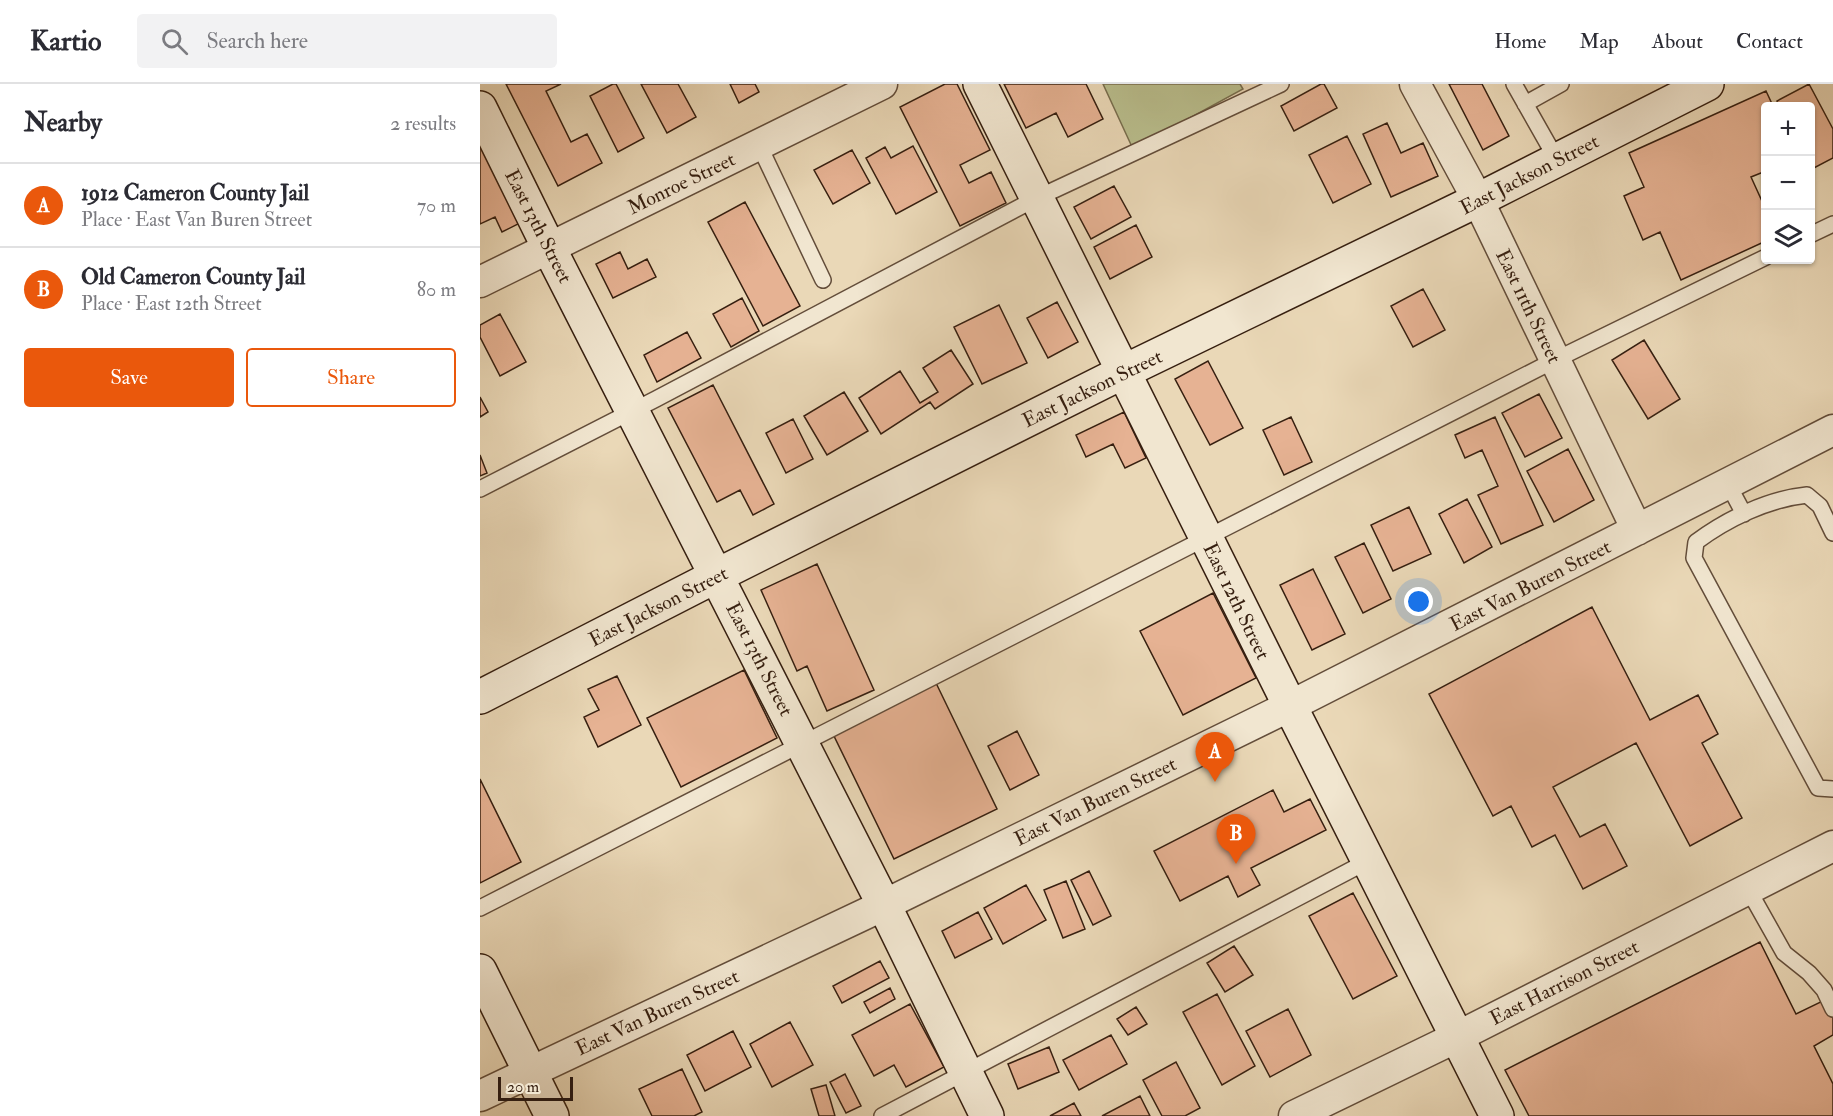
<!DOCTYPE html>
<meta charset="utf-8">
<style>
:root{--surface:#fff;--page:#f2f2f3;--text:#2b2b33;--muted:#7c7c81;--line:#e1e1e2;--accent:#ea580c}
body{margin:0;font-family:"IM FELL Double Pica",serif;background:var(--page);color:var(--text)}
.controls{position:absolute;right:18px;top:18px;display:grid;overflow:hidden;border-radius:6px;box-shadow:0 2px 4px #0004}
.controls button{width:54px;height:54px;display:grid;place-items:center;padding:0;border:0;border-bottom:2px solid var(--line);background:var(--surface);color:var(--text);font:30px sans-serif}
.scale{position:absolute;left:18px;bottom:15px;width:75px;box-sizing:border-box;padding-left:6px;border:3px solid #361f10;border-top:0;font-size:16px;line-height:21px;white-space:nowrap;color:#361f10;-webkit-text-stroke:4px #f1e6d0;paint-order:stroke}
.you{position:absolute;left:939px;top:518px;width:21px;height:21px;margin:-15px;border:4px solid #fff;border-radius:50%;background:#1a73e8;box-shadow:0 0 0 9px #1a73e833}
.badge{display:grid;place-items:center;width:39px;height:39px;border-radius:50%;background:var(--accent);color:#fff;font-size:20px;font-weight:700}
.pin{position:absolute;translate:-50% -50px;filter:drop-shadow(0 2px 3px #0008)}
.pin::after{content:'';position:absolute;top:32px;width:21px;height:18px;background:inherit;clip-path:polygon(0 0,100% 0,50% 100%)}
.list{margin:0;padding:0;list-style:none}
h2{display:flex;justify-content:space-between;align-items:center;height:78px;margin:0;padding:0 24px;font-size:26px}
h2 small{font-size:20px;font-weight:400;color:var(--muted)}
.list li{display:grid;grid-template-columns:39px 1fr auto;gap:18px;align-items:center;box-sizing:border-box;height:84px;padding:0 24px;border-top:2px solid var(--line)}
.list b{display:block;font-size:22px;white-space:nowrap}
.list p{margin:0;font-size:20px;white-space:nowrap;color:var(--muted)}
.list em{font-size:20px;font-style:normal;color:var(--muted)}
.actions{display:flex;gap:12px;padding:18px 24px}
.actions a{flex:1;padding:14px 0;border:2px solid var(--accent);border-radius:6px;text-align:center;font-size:21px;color:var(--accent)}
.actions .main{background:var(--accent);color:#fff}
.icon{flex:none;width:33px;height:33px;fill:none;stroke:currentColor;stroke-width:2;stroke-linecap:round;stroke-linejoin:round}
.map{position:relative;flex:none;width:1353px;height:1032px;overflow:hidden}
header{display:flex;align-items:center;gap:36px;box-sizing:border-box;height:84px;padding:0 30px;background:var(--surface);border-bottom:2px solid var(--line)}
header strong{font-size:28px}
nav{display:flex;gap:33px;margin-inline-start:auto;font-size:21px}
.search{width:420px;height:54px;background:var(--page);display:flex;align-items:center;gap:15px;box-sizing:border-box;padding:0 21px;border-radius:6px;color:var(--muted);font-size:22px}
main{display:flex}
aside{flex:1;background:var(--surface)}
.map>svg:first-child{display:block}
.green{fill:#b9be8d;stroke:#786e4e;stroke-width:1.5}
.building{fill:#e6b293;stroke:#361f10;stroke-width:1.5}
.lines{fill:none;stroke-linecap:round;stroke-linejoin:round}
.lane-casing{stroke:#634d3a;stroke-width:18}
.street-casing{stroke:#634d3a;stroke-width:33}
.secondary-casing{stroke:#361f10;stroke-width:36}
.lane{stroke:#f1e6d0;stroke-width:15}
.street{stroke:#f1e6d0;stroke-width:30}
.secondary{stroke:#f1e6d0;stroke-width:33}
.labels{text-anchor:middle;stroke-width:5;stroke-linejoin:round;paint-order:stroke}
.street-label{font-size:20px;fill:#361f10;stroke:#f1e6d0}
</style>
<header>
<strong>Kartio</strong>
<div class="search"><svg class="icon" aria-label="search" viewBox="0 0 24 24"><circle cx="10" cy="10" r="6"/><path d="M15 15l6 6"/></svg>Search here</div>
<nav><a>Home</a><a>Map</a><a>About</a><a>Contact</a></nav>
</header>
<main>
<aside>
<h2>Nearby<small>2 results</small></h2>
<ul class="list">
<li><span class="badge">A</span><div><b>1912 Cameron County Jail</b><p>Place · East Van Buren Street</p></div><em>70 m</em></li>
<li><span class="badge">B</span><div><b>Old Cameron County Jail</b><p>Place · East 12th Street</p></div><em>80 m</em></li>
</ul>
<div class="actions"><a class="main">Save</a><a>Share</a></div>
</aside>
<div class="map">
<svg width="1353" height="1032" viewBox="0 0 1353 1032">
<rect width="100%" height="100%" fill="#ead8b7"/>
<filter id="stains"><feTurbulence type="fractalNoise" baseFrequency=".00333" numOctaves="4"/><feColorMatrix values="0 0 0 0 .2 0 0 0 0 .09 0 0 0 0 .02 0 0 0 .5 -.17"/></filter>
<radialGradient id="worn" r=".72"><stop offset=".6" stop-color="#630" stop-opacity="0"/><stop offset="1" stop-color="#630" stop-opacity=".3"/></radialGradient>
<path class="green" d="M623,0H760L763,5L653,65Z"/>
<path class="building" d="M26,0H81L66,7L91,58L107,50L122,79L78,102Z
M133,0H136L164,54L138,68L110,12Z
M161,0H198L216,33L187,49Z
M250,0H275L279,8L259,19Z
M465,0H477L510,66L480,81L489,99L511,88L526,119L480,142L420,23Z
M524,0H606L623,35L588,53L576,29L546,44Z
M841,0H844L857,24L814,47L801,22Z
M969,0H1002L1029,52L1003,66Z
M1329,0L1353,45V74L1332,85L1330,81V22H1299L1297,17Z
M1286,7L1293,22H1286V87L1271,93L1286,126V157L1201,196L1180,148L1163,156L1144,112L1164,103L1149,69Z
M907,39L921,69L943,59L958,92L911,113L883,50Z
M0,45L44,137L22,148L15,133L0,140Z
M867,52L891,100L853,119L829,71Z
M433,62L457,108L416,130L386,74L405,63L411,74Z
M372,66L390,99L353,120L334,86Z
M634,102L651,133L611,155L594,123Z
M265,118L320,222L283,242L228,138Z
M656,141L672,173L630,195L614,163Z
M140,168L148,185L167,175L176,193L133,214L116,180Z
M943,205L965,246L933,263L911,222Z
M262,214L279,247L251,263L233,230Z
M577,218L598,258L568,274L547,234Z
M519,221L547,279L502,300L474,243Z
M20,230L46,278L20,292L0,253V241Z
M207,248L221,274L177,298L164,271Z
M1164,256L1200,315L1168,335L1132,276Z
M471,266L493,300L455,325L450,318L401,350L379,314L420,287L440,319L458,308L443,284Z
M728,277L763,344L730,361L695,295Z
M233,301L294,420L273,431L260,406L237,418L188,324Z
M364,308L388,347L347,371L324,332Z
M1059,310L1082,354L1045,373L1022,329Z
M0,313L8,328L0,333Z
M644,328L666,374L645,384L633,360L606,373L596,351Z
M811,333L832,378L804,391L783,346Z
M1015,333L1063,441L1021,460L998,411L1018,402L1002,366L985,374L975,351Z
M313,335L333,375L306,389L286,349Z
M1088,365L1114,416L1074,438L1047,387Z
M0,371L7,389L0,392Z
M987,415L1012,463L984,479L959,430Z
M929,423L951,470L913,487L891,441Z
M884,459L911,515L883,529L855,473Z
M337,480L394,606L347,627L327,582L317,587L281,506Z
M833,485L865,550L832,566L800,501Z
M733,509L776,594L703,631L660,547Z
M1112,523L1170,636L1218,611L1238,650L1222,659L1262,734L1210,762L1156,659L1073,703L1100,753L1125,740L1147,782L1103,805L1075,751L1052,763L1031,722L1013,732L949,610Z
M264,586L297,654L201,703L167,634Z
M137,592L161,641L118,663L104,633L119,626L108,605Z
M456,599L517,725L414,775L353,650Z
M537,647L559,691L530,706L508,662Z
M0,695L41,778L0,799Z
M793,706L804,728L830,715L846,746L771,784L780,801L758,813L748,792L700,817L674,767Z
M609,787L631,832L613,841L591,796Z
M586,797L605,845L583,854L564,806Z
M546,801L566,836L523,860L504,824Z
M873,809L917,892L873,915L829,832Z
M498,828L512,855L475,874L462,847Z
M1280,858L1316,930L1353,912V951L1334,962L1353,1000V1032H1049L1025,986Z
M754,862L773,891L745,908L727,879Z
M400,877L409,894L362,919L353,902Z
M410,904L415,915L390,929L384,918Z
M737,910L775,982L742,1001L703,928Z
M430,920L464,983L426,1003L414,981L394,992L372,951Z
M656,923L667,940L648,951L637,935Z
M808,925L831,971L790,993L766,947Z
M310,938L333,981L292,1003L270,960Z
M253,947L271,983L225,1007L207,971Z
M631,951L647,980L599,1006L583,976Z
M569,963L579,988L538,1005L528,980Z
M696,978L720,1024L705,1032H682L663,996Z
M202,985L222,1028L214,1032H172L159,1005Z
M365,990L381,1022L366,1029L350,998Z
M346,1001L355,1032H339L331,1005Z
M660,1012L670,1032H622Z
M594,1019L601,1032H570Z"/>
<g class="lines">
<defs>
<path id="lane" d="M1034,0L1077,76
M1045,20L1081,0
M279,61L343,196
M1330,151L1353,140
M1248,400L1264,430
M0,405L176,315L557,114L801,0
M1353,449L1340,422L1327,411C1288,415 1247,435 1216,458L1214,474L1338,704L1353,705
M1268,805L1304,869L1329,889L1344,906L1353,925
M0,824L1075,276L1286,173
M402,1032L888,777"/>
<path id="street" d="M935,0L998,116L1157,446
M0,198L402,0
M0,1012L404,821L810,622L1353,346
M814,1032L977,953L1353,762"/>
<path id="secondary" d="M500,0L810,622L1017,1032
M0,24L69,164L404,821L507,1032
M0,613L238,491L643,288L998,116L1227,0
M0,887L72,1032"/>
</defs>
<use href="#lane" class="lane-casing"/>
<use href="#street" class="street-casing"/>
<use href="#secondary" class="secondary-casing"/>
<use href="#lane" class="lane"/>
<use href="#street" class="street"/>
<use href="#secondary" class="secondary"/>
</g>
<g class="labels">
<g class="street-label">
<text transform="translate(1049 90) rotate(-27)" y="7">East Jackson Street</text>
<text transform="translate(201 99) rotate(-26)" y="7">Monroe Street</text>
<text transform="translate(59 142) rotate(63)" y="7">East 13th Street</text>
<text transform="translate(1049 222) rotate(64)" y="7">East 11th Street</text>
<text transform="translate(612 304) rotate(-26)" y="7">East Jackson Street</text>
<text transform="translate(1050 501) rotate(-27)" y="7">East Van Buren Street</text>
<text transform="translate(757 517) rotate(64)" y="7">East 12th Street</text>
<text transform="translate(178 522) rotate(-27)" y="7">East Jackson Street</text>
<text transform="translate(280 575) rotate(63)" y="7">East 13th Street</text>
<text transform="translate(615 717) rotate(-26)" y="7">East Van Buren Street</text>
<text transform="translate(1084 898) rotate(-27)" y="7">East Harrison Street</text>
<text transform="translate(177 928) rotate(-25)" y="7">East Van Buren Street</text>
</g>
</g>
<rect width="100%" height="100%" filter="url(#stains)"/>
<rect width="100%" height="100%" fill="url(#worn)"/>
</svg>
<div class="controls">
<button>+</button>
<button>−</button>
<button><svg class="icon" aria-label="layers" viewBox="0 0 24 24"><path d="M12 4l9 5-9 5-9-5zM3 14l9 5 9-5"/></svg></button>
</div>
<div class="scale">20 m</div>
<div class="you"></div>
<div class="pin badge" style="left:735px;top:698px">A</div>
<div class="pin badge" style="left:756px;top:780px">B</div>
</div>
</main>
